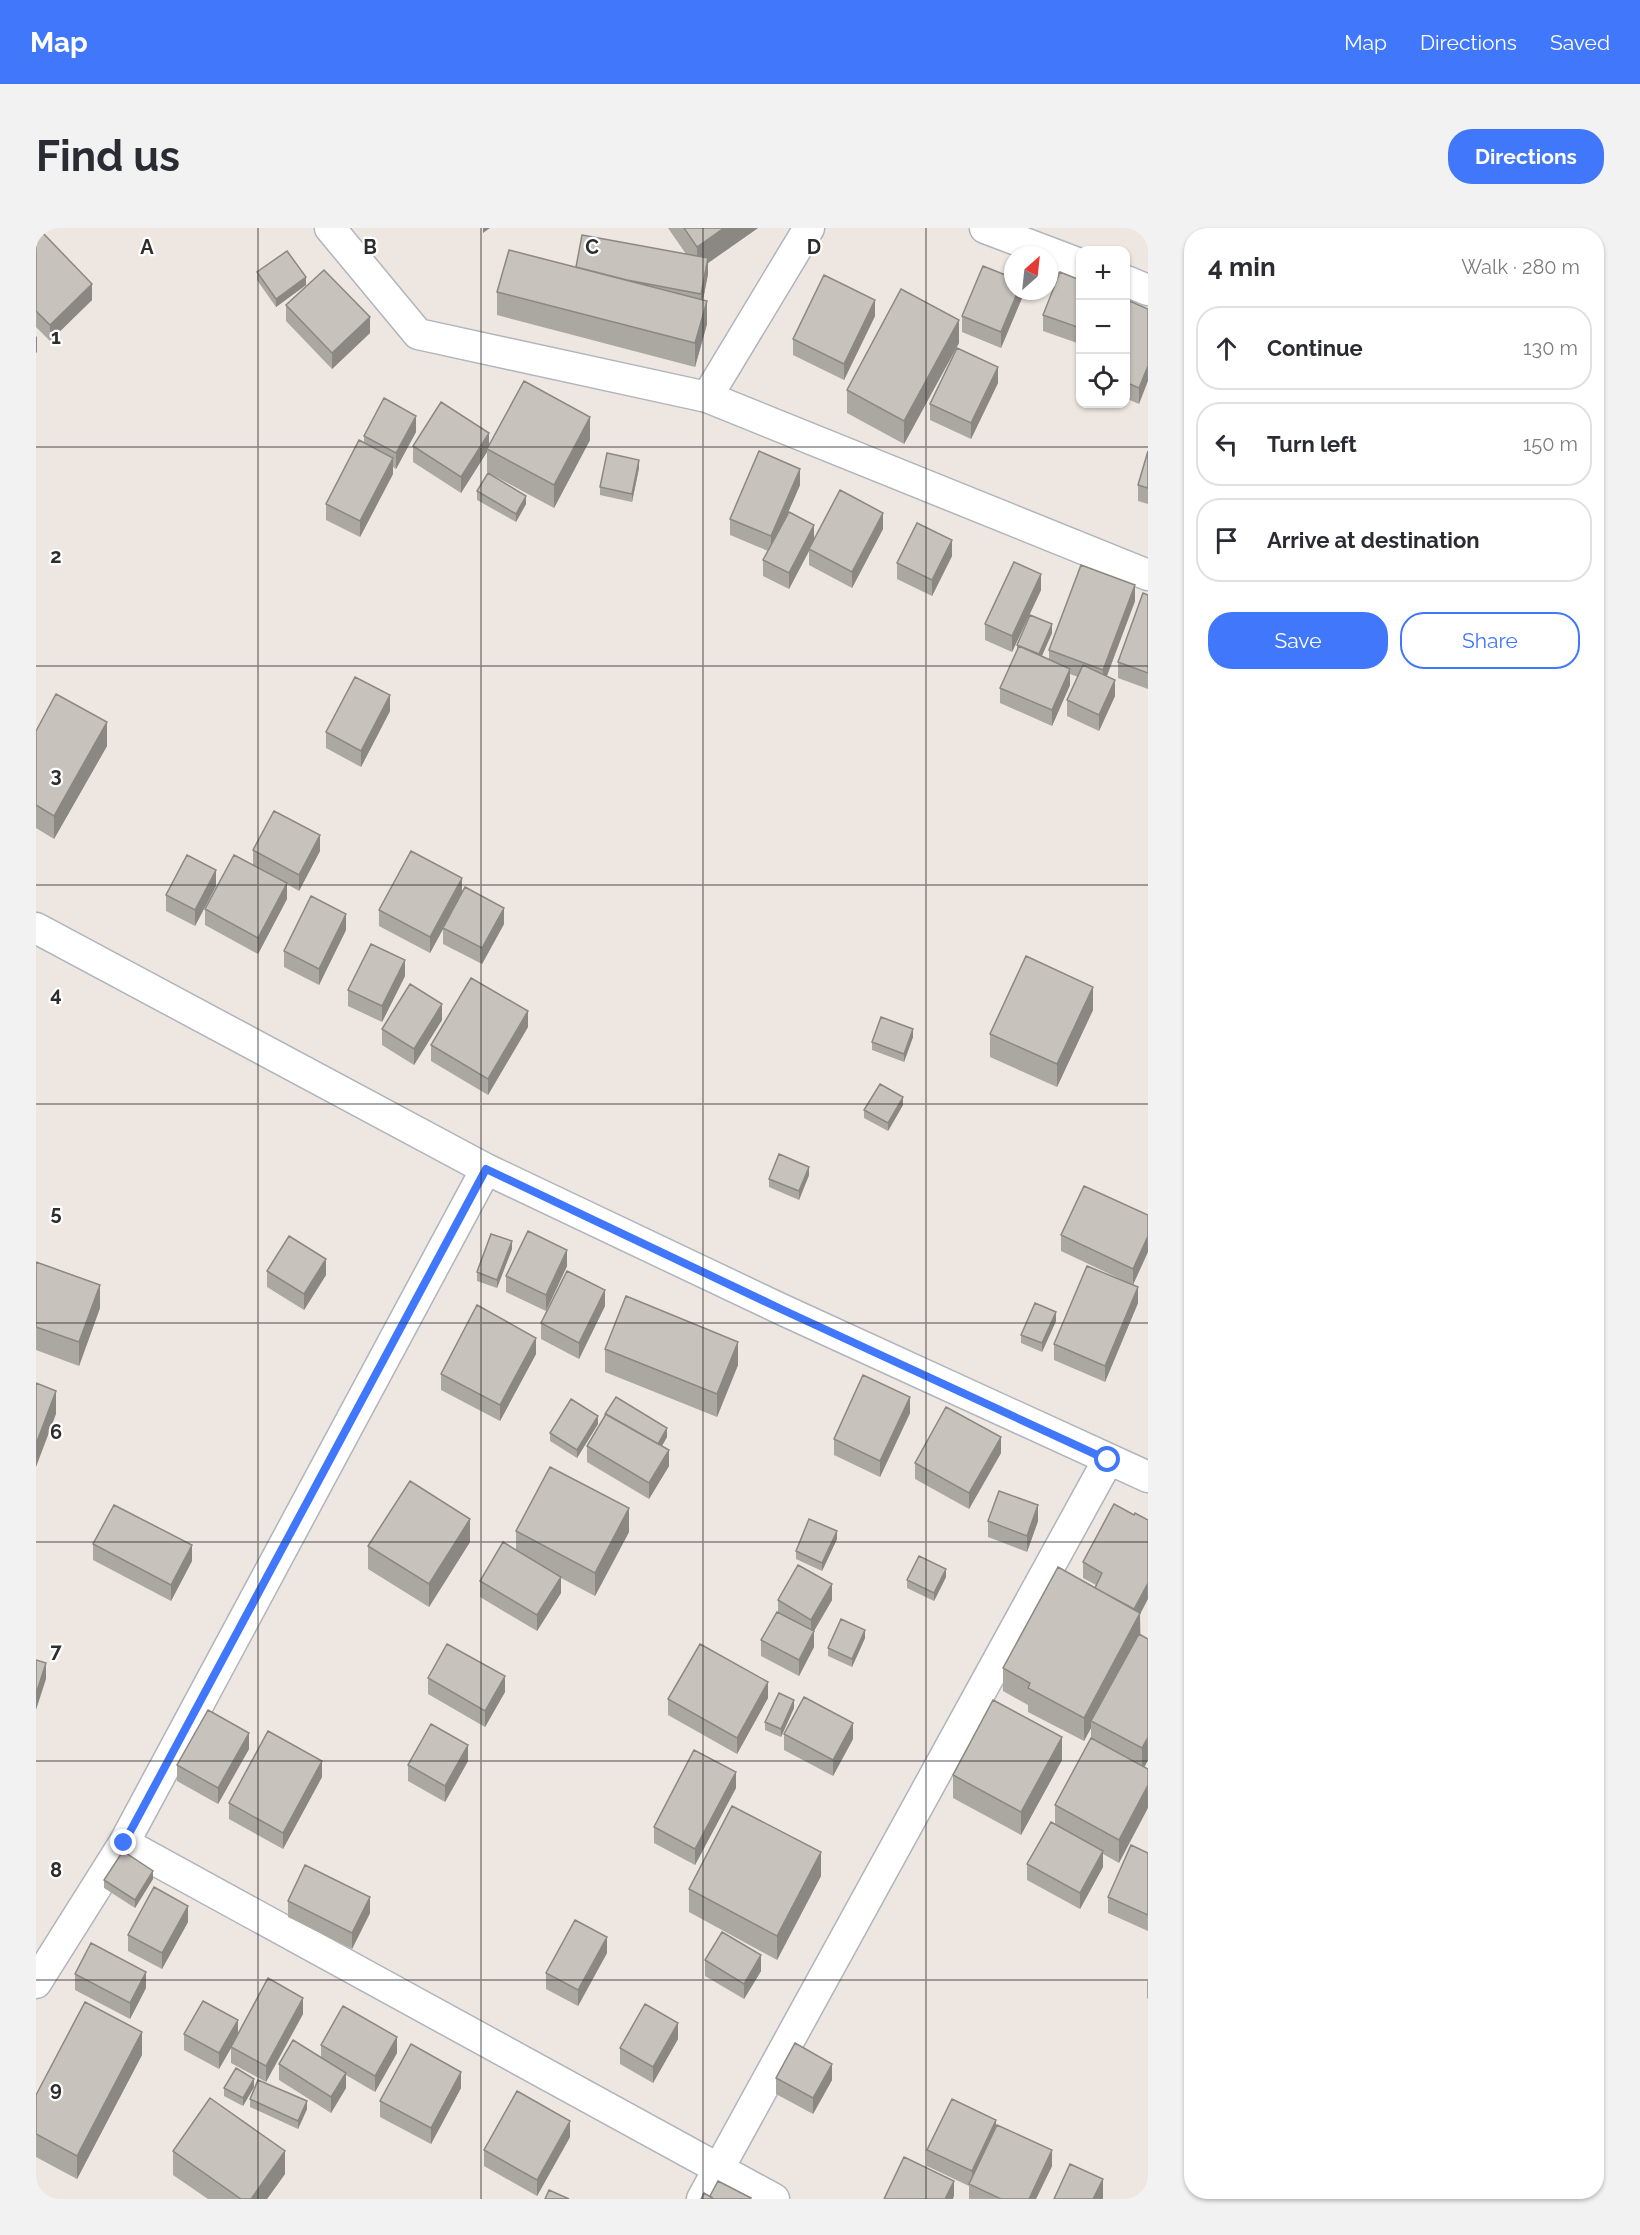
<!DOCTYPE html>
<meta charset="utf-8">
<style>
:root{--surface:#fff;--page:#f2f2f3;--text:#2b2b33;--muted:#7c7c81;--line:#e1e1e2;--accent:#4077fb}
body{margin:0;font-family:Raleway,sans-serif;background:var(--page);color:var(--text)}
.controls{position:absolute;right:18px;top:18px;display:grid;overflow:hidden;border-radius:12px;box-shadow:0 2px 4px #0004}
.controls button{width:54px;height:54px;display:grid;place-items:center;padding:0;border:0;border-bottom:2px solid var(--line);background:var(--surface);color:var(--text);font:30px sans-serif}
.compass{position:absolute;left:968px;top:18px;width:54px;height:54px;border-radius:50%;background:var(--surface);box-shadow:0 2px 4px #0004;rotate:27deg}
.stop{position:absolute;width:18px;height:18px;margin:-14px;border:4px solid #4077fb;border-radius:50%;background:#fff}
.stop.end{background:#4077fb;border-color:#fff;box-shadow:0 2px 6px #0008}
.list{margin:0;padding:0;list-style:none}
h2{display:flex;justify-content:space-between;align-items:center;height:78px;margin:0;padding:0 24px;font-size:26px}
h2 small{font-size:20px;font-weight:400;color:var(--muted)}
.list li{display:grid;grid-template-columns:39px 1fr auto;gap:18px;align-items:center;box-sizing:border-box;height:84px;margin:0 12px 12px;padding:0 12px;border:2px solid var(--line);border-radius:24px}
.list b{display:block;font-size:22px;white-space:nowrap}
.list em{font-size:20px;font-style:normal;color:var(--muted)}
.actions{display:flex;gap:12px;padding:18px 24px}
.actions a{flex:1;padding:14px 0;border:2px solid var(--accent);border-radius:24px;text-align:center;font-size:21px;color:var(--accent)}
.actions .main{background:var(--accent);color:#fff}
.icon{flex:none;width:33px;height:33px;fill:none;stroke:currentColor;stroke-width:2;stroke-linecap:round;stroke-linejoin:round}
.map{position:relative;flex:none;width:1112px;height:1971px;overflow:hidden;border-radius:24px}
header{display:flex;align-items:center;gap:36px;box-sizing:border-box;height:84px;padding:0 30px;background:var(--accent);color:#fff}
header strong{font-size:28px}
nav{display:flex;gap:33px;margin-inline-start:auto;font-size:21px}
.intro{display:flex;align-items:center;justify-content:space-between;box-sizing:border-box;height:144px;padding:0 36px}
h1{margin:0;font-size:42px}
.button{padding:15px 27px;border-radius:24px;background:var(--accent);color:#fff;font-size:21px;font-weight:700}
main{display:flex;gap:36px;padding:0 36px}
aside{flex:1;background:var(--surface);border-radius:24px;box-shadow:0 2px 4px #0004}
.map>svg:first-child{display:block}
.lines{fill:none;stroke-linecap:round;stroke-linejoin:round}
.minor-casing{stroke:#b0b4bd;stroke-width:33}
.minor{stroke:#fff;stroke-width:30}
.wall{fill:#aba7a1}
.shaded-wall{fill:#8b8883}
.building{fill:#c7c2bb;stroke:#8b8883;stroke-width:1.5}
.route{stroke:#4077fb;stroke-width:8}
.grid{fill:none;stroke:#2d2d2d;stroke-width:1.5;stroke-opacity:0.55}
.grid-label{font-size:20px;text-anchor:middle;font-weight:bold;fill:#2d2d2d;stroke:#fff;stroke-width:4.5;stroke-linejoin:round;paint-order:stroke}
</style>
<header>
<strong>Map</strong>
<nav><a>Map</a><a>Directions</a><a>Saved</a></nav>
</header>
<div class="intro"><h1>Find us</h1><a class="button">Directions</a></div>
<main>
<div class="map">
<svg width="1112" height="1971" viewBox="0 0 1112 1971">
<rect width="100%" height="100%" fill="#eee6e0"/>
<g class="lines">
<defs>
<path id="minor" d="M294,0L382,106L671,169L1112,347
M949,0L1044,36
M1090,53L1112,62
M671,169L773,0
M0,700L450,941L747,1082L1112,1249
M88,1615L738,1971
M0,1755L88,1615L450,941
M666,1971L1072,1232"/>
</defs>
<use href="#minor" class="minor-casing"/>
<use href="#minor" class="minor"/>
</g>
<path class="wall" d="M632,0H722L672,35V46L667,72L671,96L659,139L461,87V64L540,39L650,26Z
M0,8L56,72L14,113L0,99Z
M221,44L270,57L240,79L221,52Z
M1044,52V116L1007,103V87Z
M986,63V70L965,120L926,104V88Z
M1089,71L1112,81L1103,176L1089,170Z
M250,77L334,105L296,141L250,93Z
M839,88L808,152L757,127V111Z
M923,115L868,216L811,185V162Z
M962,155L935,211L894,192V176Z
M380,204L360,241L357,239V246L324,309L290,292V276L328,215V208Z
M554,212L518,280L451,244V224L425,265L377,234V218L453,217Z
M1112,223V276L1102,273V257Z
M603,240L596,274L564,267V259Z
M764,257L749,291L778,311L847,301L816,360L773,337V323L753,361L727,348V332L732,323L694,307V291Z
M441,263L490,276L480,294L441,272Z
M916,328L896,368L861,351V335Z
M1005,362L976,424L949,412V396Z
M1112,367V461L1082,450V434Z
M1099,373L1071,448L1079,468L1063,503L1031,488V472L1042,449L1034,446V457L1016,498L964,475V460L981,422V417L1016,405L1006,428L1013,431V422Z
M354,483L325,539L290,520V504Z
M0,503L71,518L18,611L0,600Z
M217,622L284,623L263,663L251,656V671L222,726L169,697V681L217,637Z
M180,658L159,698L130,683V667Z
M426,664L468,696L446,736L407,716V701L394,725L343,698V682Z
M310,702L283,757L248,739V723Z
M369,748L346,794L312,778V762Z
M1057,782L1021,859L954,829V806Z
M406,792L378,837L346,817V801Z
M492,799L452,867L395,833V817Z
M877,809L868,834L836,822V814Z
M867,877L852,903L828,890V882Z
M773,947L763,972L733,959V951Z
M1112,987L1097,1057L1025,1023V1007Z
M476,1021L461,1060L441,1053V1044Z
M0,1034L64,1080L43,1138L0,1122Z
M531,1038L510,1083L470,1064V1048Z
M231,1043L290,1047L268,1082L231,1059Z
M1102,1075L1069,1154L1018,1132V1116Z
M569,1078L543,1131L505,1111V1095Z
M1020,1093L1006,1124L985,1115V1107Z
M569,1121L702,1137L681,1189L569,1144Z
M500,1126L464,1193L405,1162V1146Z
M874,1185L844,1249L798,1227V1211Z
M569,1186L631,1209L626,1218L633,1238L613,1271L551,1234V1218L569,1188Z
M562,1196L541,1230L514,1213V1205Z
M965,1225L933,1281L879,1251V1235Z
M1078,1276L1104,1385L1108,1539L1083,1635L1067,1626V1639L1044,1681L991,1652V1636L1019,1596V1577L1055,1510V1500L1048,1513L992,1484V1477L967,1463V1440L1059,1360L1060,1357L1047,1350V1334Z
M952,1293H1002L991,1324L952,1309Z
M480,1303L593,1304L559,1368L525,1350V1365L501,1403L444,1369V1353L480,1322Z
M801,1311L786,1343L760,1331V1323Z
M434,1314L393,1379L332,1341V1318Z
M57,1316L156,1333L135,1373L57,1332Z
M910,1349L898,1373L871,1360V1352Z
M742,1372H796L778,1403V1419L763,1448L725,1428V1412L742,1385Z
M829,1410L816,1439L792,1428V1420Z
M392,1450L469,1464L449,1499L392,1466Z
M732,1470L701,1526L632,1487V1471Z
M758,1480L745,1509L729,1502V1494Z
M748,1506L817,1511L797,1548L748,1522Z
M213,1521L182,1576L141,1553V1537Z
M1026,1532L985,1607L917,1570V1547Z
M432,1533L409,1574L372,1553V1537Z
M286,1549L247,1621L193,1591V1575Z
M700,1560L659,1637L618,1615V1599Z
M1112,1625V1703L1072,1685V1669Z
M785,1648L741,1732L653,1684V1661Z
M117,1651L99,1680L68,1660V1652Z
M252,1673L334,1685L316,1721L252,1689Z
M152,1694L126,1741L92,1723V1707Z
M571,1725L542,1778L510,1761V1745Z
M669,1732L725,1743L708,1771L669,1748Z
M39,1746L110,1760L94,1791L39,1762Z
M1112,1752V1771L1111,1770V1754Z
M267,1786L230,1854L195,1835V1820L183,1841L148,1822V1806H202Z
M642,1811L617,1855L584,1836V1820Z
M285,1817L361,1825L339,1864L310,1847V1860L295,1885L243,1852V1836L285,1829Z
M106,1827L41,1951L0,1929V1867Z
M740,1850L796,1852L777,1886L740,1866Z
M218,1859L207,1878L188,1868V1860Z
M425,1860L395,1916L344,1889V1873Z
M214,1871L271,1881L262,1901L214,1879Z
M960,1899L1016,1938L1000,1971H933V1958L891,1938V1922Z
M534,1909L501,1968L448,1938V1922Z
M137,1923L249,1946L231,1971H172L137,1947Z"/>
<path class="shaded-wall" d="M447,0H454L447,5Z
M688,0H722L672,35V46L665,82V66L661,42V19Z
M270,49V57L240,79V71Z
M56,56V72L14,113V97Z
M982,63H986V70L965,120V104Z
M839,72V88L808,152V136Z
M671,73V96L659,139V115Z
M334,89V105L296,141V125Z
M923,92V115L868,216V193Z
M1,108V124L0,125V109Z
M1112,138V153L1103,176V160Z
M962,139V155L935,211V195Z
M380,188V204L360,241V225Z
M554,189V212L518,280V257Z
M453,205V221H451V224L425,265V249Z
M357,230V246L324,309V293Z
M603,232V240L596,274V266Z
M764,241V257L735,324V308Z
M490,268V276L480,294V286Z
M847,285V301L816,360V344Z
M778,297V313L773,321V323L753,361V345Z
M916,312V328L896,368V352Z
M1005,346V362L976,424V408Z
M1099,357V373L1067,458V442Z
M1016,396V405L1003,434V426Z
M1034,441V457L1016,498V482Z
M1079,452V468L1063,503V487Z
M354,467V483L325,539V523Z
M71,494V518L18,611V588Z
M284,607V623L263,663V647Z
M180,642V658L159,698V682Z
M426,650V666L394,725V709Z
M251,655V671L222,726V710Z
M468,680V696L446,736V720Z
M310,686V702L283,757V741Z
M369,732V748L346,794V778Z
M1057,759V782L1021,859V836Z
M406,776V792L378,837V821Z
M492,783V799L452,867V851Z
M877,801V809L868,834V826Z
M867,869V877L852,903V895Z
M773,939V947L763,972V963Z
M1112,1008V1024L1097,1057V1041Z
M476,1013V1021L461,1060V1052Z
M531,1022V1038L510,1083V1067Z
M290,1031V1047L268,1082V1066Z
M64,1057V1080L43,1138V1114Z
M1102,1059V1075L1069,1154V1138Z
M569,1062V1078L543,1131V1115Z
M1020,1084V1093L1006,1124V1115Z
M500,1110V1126L464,1193V1177Z
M702,1114V1137L681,1189V1166Z
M20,1163V1186L0,1239V1216Z
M874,1169V1185L844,1249V1233Z
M562,1188V1196L541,1230V1222Z
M631,1200V1209L621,1226V1218Z
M965,1209V1225L933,1281V1265Z
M633,1222V1238L613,1271V1255Z
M1002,1277V1293L991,1324V1308Z
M593,1280V1304L559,1368V1345Z
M434,1291V1314L393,1379V1356Z
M801,1303V1311L786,1343V1335Z
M156,1317V1333L135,1373V1357Z
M910,1341V1349L898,1373V1365Z
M525,1349V1365L501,1403V1387Z
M1112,1355V1371L1098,1398V1382Z
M796,1356V1372L775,1408V1392Z
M1104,1385V1408L1055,1493V1500L1048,1513V1490Z
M829,1402V1410L816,1439V1431Z
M778,1403V1419L763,1448V1432Z
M10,1435V1451L0,1482V1466Z
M469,1448V1464L449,1499V1483Z
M732,1454V1470L701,1526V1510Z
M758,1472V1480L745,1509V1501Z
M817,1495V1511L797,1548V1532Z
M213,1505V1521L182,1576V1560Z
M1026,1509V1532L985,1607V1584Z
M1112,1509V1532L1106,1544V1520Z
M432,1517V1533L409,1574V1558Z
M286,1533V1549L247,1621V1605Z
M700,1544V1560L659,1637V1621Z
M1112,1557V1580L1083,1635V1612Z
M1067,1623V1639L1044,1681V1665Z
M785,1624V1648L741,1732V1708Z
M117,1643V1651L99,1680V1672Z
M334,1669V1685L316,1721V1705Z
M152,1678V1694L126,1741V1725Z
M571,1709V1725L542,1778V1762Z
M725,1727V1743L708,1771V1756Z
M110,1744V1760L94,1791V1775Z
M267,1770V1786L230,1854V1838Z
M202,1792V1808L183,1841V1825Z
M642,1795V1811L617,1855V1839Z
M106,1804V1827L41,1951V1928Z
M361,1809V1825L339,1864V1848Z
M796,1836V1852L777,1886V1870Z
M425,1844V1860L395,1916V1900Z
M310,1845V1860L295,1885V1869Z
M218,1851V1859L207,1878V1870Z
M271,1873V1881L262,1901V1893Z
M960,1892V1908L936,1959V1943Z
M534,1893V1909L501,1968V1952Z
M1016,1922V1938L1000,1971H993Z
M249,1923V1946L231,1971H215Z
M1067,1951V1971H1057Z
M918,1953V1968L917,1971H909Z"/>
<path class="building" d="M648,0H688L661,19Z
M5,3L56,56L14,97L0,83V8Z
M546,7L672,30L665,66L591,52L540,39Z
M473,22L671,73L659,115L461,64Z
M251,23L270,49L240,71L221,44Z
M947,38L977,50V63H982L965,104L926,88Z
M288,42L334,89L296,125L250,77Z
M1024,44L1044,52V100L1007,87Z
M788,47L839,72L808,136L757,111Z
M865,61L923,92L868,193L811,162Z
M1089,71L1112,81V138L1103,160L1089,154Z
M921,120L962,139L935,195L894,176Z
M488,153L554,189L518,257L451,221Z
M348,170L380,188L360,225L328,208Z
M405,174L453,205L425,249L377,218Z
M323,212L357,230L324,293L290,276Z
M723,223L764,241L735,308L694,291Z
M1112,223V260L1102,257Z
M571,225L603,232L596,266L564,259Z
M452,245L490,268L480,286L441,263Z
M804,262L847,285L816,344L773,321Z
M753,284L778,297L753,345L727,332Z
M881,295L916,312L896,352L861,335Z
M978,334L1005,346L976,408L949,396Z
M1045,337L1099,357L1067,442L1013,422Z
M1107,365L1112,367V445L1082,434Z
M994,387L1016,396L1003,426L981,417Z
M983,418L1034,441L1016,482L964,460Z
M1047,437L1079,452L1063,487L1031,472Z
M319,449L354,467L325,523L290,504Z
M20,466L71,494L18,588L0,577V503Z
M238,583L284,607L263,647L217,622Z
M375,623L426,650L394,709L343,682Z
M151,627L180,642L159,682L130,667Z
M198,627L251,655L222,710L169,681Z
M429,659L468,680L446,720L407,700Z
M275,668L310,686L283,741L248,723Z
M335,716L369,732L346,778L312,762Z
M990,728L1057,759L1021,836L954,806Z
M435,750L492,783L452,851L395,817Z
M374,756L406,776L378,821L346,801Z
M845,789L877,801L868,826L836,814Z
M844,856L867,869L852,895L828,882Z
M743,926L773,939L763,963L733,951Z
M1048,958L1112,987V1008L1097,1041L1025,1007Z
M492,1003L531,1022L510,1067L470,1048Z
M455,1006L476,1013L461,1052L441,1044Z
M253,1008L290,1031L268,1066L231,1043Z
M0,1034L64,1057L43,1114L0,1099Z
M1051,1038L1102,1059L1069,1138L1018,1116Z
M531,1043L569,1062L543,1115L505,1095Z
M590,1068L702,1114L681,1166L569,1121Z
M999,1075L1020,1084L1006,1115L985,1107Z
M441,1077L500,1110L464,1177L405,1146Z
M827,1147L874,1169L844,1233L798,1211Z
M0,1155L20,1163L0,1216Z
M580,1169L631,1200L622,1216L569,1186Z
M535,1171L562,1188L541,1222L514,1205Z
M910,1179L965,1209L933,1265L879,1235Z
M570,1186L633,1222L613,1255L551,1218Z
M514,1239L593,1280L559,1345L480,1303Z
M374,1253L434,1291L393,1356L332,1318Z
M963,1263L1002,1277L991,1308L952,1293Z
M1078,1276L1098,1287L1099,1285L1112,1292V1355L1098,1381L1059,1360L1066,1345L1047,1334Z
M78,1277L156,1317L135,1357L57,1316Z
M773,1291L801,1303L786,1335L760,1323Z
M467,1314L525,1349L501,1387L444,1353Z
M883,1328L910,1341L898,1365L871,1352Z
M762,1337L796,1356L775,1392L742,1372Z
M1022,1339L1104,1385L1048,1490L992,1460L994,1455L967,1440Z
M741,1384L778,1403L763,1432L725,1412Z
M805,1391L829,1402L816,1431L792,1420Z
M1103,1406L1112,1411V1509L1106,1520L1055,1493Z
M411,1416L469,1448L449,1483L392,1450Z
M664,1416L732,1454L701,1510L632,1471Z
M0,1432L10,1435L0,1466Z
M743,1465L758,1472L745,1501L729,1494Z
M768,1469L817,1495L797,1532L748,1506Z
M957,1472L1026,1509L985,1584L917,1547Z
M172,1482L213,1505L182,1560L141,1537Z
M395,1496L432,1517L409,1558L372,1537Z
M232,1503L286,1533L247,1605L193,1575Z
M1055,1510L1112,1541V1557L1083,1612L1019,1577Z
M658,1522L700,1544L659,1621L618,1599Z
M696,1578L785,1624L741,1708L653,1661Z
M1015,1594L1067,1623L1044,1665L991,1636Z
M1095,1617L1112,1625V1687L1072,1669Z
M87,1623L117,1643L99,1672L68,1652Z
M269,1637L334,1669L316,1705L252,1673Z
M118,1659L152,1678L126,1725L92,1707Z
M539,1692L571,1709L542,1762L510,1745Z
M686,1704L725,1727L708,1756L669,1732Z
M55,1715L110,1744L94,1775L39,1746Z
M232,1750L267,1770L230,1838L195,1819Z
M167,1773L202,1792L183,1825L148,1806Z
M49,1774L106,1804L41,1928L0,1906V1867Z
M609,1776L642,1795L617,1839L584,1820Z
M307,1778L361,1809L339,1848L285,1817Z
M257,1812L310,1845L295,1869L243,1836Z
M759,1815L796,1836L777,1870L740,1850Z
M375,1816L425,1844L395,1900L344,1873Z
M200,1840L218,1851L207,1870L188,1860Z
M222,1852L271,1873L262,1893L214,1871Z
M481,1863L534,1893L501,1952L448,1922Z
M174,1870L249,1923L215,1971H205L137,1923Z
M916,1871L960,1892L936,1943L891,1922Z
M961,1897L1016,1922L993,1971H965L933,1956Z
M868,1929L918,1953L909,1971H848Z
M1034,1936L1067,1951L1057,1971H1018Z
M682,1953L715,1970L714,1971H678L674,1968Z
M513,1962L533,1971H509Z
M668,1965L678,1971H665Z"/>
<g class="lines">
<path class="route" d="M88,1615L450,941L747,1082L1072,1232"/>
</g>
<path class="grid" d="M222,0V1971M445,0V1971M667,0V1971M890,0V1971M0,219H1112M0,438H1112M0,657H1112M0,876H1112M0,1095H1112M0,1314H1112M0,1533H1112M0,1752H1112"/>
<g class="grid-label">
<text x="111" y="26">A</text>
<text x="334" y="26">B</text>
<text x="556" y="26">C</text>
<text x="778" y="26">D</text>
<text x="20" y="116">1</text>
<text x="20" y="335">2</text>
<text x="20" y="554">3</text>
<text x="20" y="773">4</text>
<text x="20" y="992">5</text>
<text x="20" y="1211">6</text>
<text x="20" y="1430">7</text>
<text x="20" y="1649">8</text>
<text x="20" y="1868">9</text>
</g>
</svg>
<div class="controls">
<button>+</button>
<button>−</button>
<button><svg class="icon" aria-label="locate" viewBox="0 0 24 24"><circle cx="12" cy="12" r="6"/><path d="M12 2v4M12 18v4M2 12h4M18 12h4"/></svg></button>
</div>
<svg class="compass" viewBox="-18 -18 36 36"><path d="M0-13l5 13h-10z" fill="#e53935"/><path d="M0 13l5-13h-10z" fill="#7c7c81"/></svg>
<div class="stop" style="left:1072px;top:1232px"></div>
<div class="stop end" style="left:88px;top:1615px"></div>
</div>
<aside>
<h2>4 min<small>Walk · 280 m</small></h2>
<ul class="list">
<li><svg class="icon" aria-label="ahead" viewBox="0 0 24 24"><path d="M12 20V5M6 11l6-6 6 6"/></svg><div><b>Continue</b></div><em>130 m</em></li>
<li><svg class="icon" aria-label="left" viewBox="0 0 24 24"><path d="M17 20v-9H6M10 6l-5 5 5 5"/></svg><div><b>Turn left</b></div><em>150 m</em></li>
<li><svg class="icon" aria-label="arrive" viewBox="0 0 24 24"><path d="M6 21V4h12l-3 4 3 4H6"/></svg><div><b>Arrive at destination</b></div></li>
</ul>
<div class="actions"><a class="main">Save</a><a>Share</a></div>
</aside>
</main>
